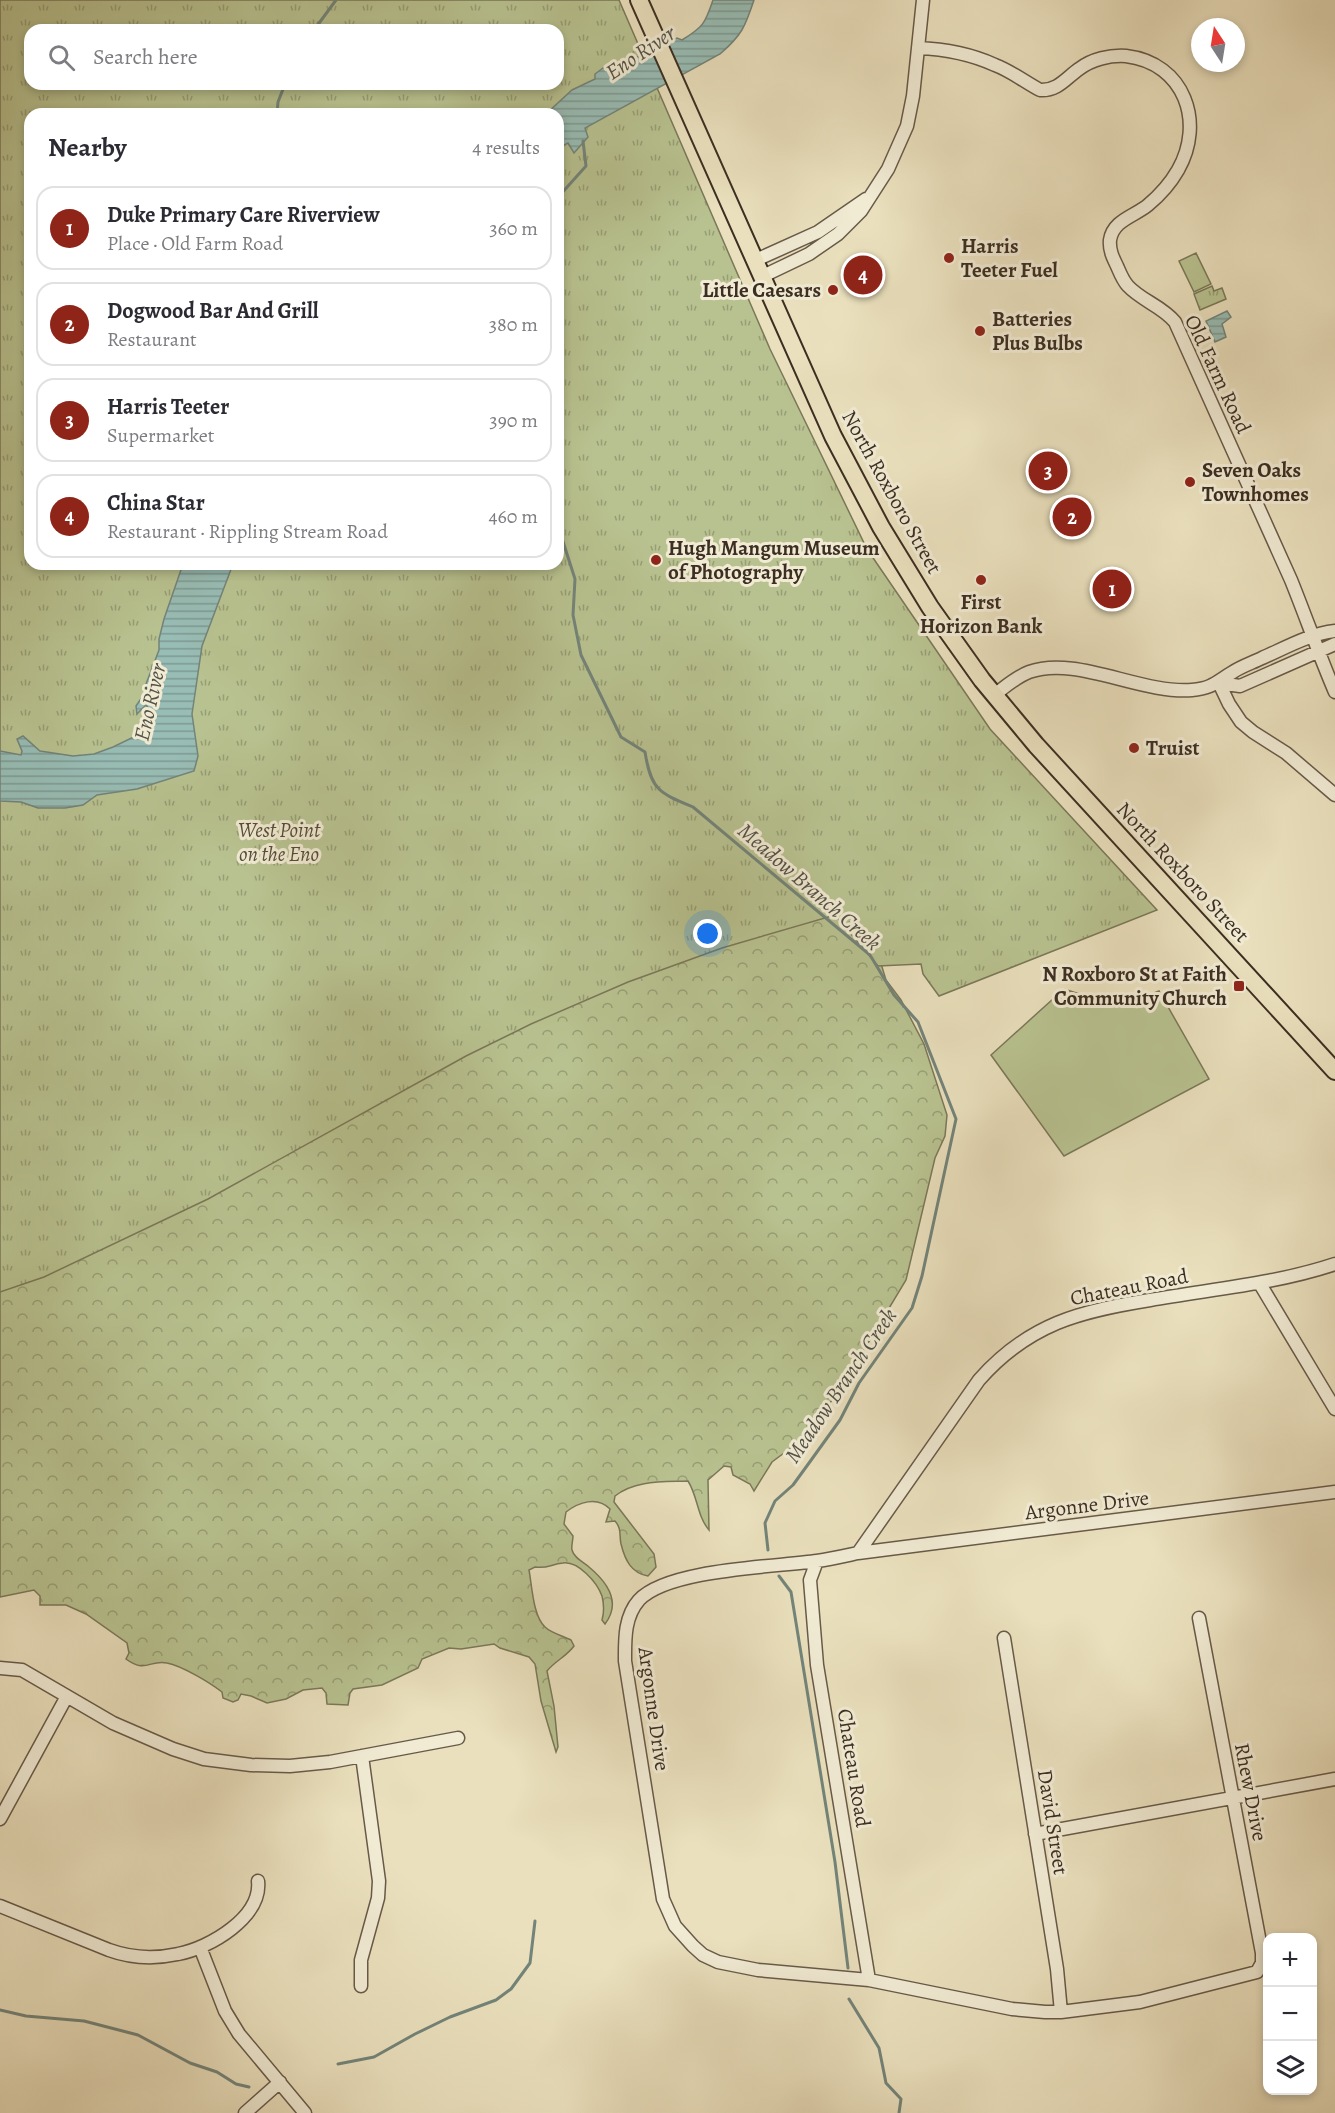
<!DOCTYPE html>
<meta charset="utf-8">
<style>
:root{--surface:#fff;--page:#f7f7f7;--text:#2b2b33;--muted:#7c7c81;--line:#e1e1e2;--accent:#8f2418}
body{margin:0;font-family:Alegreya,serif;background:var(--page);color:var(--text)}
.controls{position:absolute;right:18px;bottom:18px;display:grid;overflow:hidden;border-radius:12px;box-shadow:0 3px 9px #0003}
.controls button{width:54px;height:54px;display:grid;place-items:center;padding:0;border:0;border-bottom:2px solid var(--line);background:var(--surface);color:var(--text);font:30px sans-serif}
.compass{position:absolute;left:1191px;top:18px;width:54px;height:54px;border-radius:50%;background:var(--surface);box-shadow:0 3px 9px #0003;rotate:348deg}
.you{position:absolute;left:708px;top:934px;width:21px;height:21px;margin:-15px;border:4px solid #fff;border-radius:50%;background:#1a73e8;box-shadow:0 0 0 9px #1a73e833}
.badge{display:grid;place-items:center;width:39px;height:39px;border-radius:50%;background:var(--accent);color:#fff;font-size:20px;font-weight:700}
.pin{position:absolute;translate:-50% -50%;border:3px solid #fff;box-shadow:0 2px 6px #0006}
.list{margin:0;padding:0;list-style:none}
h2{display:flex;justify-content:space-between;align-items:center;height:78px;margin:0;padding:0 24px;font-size:26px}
h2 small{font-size:20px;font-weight:400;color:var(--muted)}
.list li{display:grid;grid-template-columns:39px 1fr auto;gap:18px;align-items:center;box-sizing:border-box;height:84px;margin:0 12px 12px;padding:0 12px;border:2px solid var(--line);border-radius:18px}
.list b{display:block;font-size:22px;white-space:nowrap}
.list p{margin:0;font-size:20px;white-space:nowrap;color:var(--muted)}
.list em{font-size:20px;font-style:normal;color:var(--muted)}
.icon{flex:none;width:33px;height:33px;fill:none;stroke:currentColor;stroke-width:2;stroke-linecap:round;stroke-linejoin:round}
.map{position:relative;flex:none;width:1335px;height:2113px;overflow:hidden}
.search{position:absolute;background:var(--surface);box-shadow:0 3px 9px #0003;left:24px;top:24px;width:540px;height:66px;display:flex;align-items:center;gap:15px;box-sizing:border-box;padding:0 21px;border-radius:18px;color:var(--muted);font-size:22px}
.panel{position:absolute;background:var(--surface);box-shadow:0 3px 9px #0003;left:24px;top:108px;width:540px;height:462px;border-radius:18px}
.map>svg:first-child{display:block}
.green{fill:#b8c290;stroke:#7a7859;stroke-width:1.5}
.forest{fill:url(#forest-crowns);stroke:#7a7859;stroke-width:1.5}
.park{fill:url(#park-tufts);stroke:#7a7859;stroke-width:1.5;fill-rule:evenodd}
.water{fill:url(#water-rules);stroke:#73847a;stroke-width:1.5}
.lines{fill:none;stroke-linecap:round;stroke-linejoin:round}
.stream{stroke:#73847a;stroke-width:3}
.minor-casing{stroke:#685a49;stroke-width:15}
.highway-casing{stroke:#3c2e22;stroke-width:20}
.minor{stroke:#f1ebd4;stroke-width:12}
.highway{stroke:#eae0bd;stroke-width:16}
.poi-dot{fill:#8f2418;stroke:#f1ebd4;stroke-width:2}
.labels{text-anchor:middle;stroke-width:6;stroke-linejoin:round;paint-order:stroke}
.poi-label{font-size:21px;font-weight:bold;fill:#3c2e22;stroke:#f1ebd4;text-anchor:start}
.street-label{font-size:21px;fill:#3c2e22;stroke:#f1ebd4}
.park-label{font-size:21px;font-style:italic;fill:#554c38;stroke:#f1ebd4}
.water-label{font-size:22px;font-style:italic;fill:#535247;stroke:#f1ebd4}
</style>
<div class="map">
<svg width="1335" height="2113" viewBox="0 0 1335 2113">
<defs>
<pattern id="forest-crowns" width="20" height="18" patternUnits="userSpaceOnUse" patternTransform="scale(1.5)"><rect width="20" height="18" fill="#b8c290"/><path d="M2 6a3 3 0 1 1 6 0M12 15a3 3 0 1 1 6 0" fill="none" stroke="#979e75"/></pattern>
<pattern id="park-tufts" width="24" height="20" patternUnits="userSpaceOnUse" patternTransform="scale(1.5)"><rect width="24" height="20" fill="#b8c290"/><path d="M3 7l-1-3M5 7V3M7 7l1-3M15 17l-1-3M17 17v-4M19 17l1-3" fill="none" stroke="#979e75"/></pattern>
<pattern id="water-rules" width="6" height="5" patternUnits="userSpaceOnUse" patternTransform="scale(1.5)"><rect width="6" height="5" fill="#98bdb5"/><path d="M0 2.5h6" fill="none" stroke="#7d9a93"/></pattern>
</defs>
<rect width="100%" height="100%" fill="#eae0bd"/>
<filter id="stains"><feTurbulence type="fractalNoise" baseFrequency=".00333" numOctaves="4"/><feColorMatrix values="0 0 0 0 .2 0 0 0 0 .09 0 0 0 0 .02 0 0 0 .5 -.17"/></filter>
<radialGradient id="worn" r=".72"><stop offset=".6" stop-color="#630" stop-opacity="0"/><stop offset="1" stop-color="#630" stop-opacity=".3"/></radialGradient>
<path class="green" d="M1196,253L1211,284L1194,292L1179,261Z
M1064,989L1120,1007L1159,991L1209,1079L1064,1156L991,1055Z"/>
<path class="forest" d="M558,564L735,809L878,954L886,980L901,1000L924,1044L947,1115L945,1136L935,1158L906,1280L838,1393L796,1444L772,1462L754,1491L750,1484L733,1475L731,1467L724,1466L708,1480L709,1530C697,1516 698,1497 688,1481C663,1482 635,1480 615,1496L614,1502L654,1554L656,1567L648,1576C631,1573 625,1560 621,1544C619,1535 622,1529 615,1521L606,1522L610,1509C597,1496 579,1502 566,1512L564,1524L573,1536C573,1540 571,1547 572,1550C574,1558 583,1562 589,1567C607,1582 622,1602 605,1624L602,1620C604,1613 604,1604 602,1596C597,1582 578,1561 563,1563C551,1564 548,1569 535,1567L529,1570C532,1586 533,1616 545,1627C551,1633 563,1636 571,1640L574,1646C567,1656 555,1661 547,1671L554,1706L558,1747L556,1752L541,1701L535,1664L529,1657L500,1648L494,1644L461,1649L449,1648L422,1659L418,1668L382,1685L353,1689L350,1693L348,1705L327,1704L326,1693L322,1688L303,1690L286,1699L267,1703L251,1696L241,1694L238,1700L233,1702L223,1698L222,1692C209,1682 182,1666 167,1663C150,1659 146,1674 126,1659L129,1653L127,1643L86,1614L66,1605H40V1596L34,1590L0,1597V801Z"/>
<path class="park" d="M0,0H619L770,349L867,549L990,729L1157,910L939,996L923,974L921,964L878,966L835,915L722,948L628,982L531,1024L466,1056L208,1199L44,1277L0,1292ZM30,30H558V84H30ZM30,114H558V564H30Z
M1212,286L1214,291L1222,288L1226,299L1200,310L1194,294Z"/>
<path class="water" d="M713,0H754C745,27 742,35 720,54L585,128L588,137L574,153L568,143L564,145L562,150L558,154V114H546L572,90L595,79V74L603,68L608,70L614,63L648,54L677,38L682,40C703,27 705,24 713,0Z
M1227,311L1231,317L1222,324L1226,337L1215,342L1206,321Z
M183,564H233L202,646L192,714L198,756L194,771L137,789L97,795L83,805L65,808H38L21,802L0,801V751L21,755L22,751L17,739L23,736L40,751L73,756L94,754L113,747L142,733L149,709L146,705L137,714L136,706L147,690L146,684L159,650V639L164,619Z"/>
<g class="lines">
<path class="stream" d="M314,30L336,0
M277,114L278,102L285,84
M558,204L560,195L586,166L583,141
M558,526L575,579L573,615L581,655L621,737L645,752C651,790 659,793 693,807L870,955L894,995L918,1022L956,1119L922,1276L912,1308L859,1383L840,1420L809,1463L793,1485L775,1501L765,1523L768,1550
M779,1576L791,1592L835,1862L848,1968
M849,1999L879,2048L886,2083L901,2099L899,2113
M0,2010L26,2016L84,2021L138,2035L190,2063L217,2072L236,2084L249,2087
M338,2064L374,2057L415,2034L450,2017L496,2000L511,1989L530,1963L535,1921"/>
<defs>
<path id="minor" d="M918,48C945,49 971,54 995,65C1011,71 1025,82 1040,90C1058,91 1066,78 1079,69C1092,59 1110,55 1126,56C1185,63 1205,123 1178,170C1170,184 1160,195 1148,205C1135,216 1113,220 1110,240C1109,250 1113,258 1117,266C1120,273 1123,281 1128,286C1142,301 1162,306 1175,322L1291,580C1306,617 1319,655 1335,692
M756,260L818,232L866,199
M763,276L809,254L838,234L861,211L888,169L907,126L913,96L923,0
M1219,683L1229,704L1241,722L1253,732L1286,753L1335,795
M1219,683L1240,686L1335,644
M994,695C1005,687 1016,677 1029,672C1076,655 1140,694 1192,690C1213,688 1216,682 1233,672C1242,666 1252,663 1262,658C1285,648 1309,634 1335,631
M1260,1284L1335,1409
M858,1553L979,1380C1001,1355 1026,1336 1057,1323C1086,1311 1119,1305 1150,1300C1212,1289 1275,1284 1335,1264
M817,1561L810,1580L817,1665L869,1980
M1199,1618L1262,1953V1963L1257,1972L1140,2002L1061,2012H1045L1012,2009L869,1980L758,1970L718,1962L703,1955L693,1946L675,1926L663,1899L625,1661C625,1640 624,1617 639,1600C668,1569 774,1567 817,1561C831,1559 844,1556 858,1553L1335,1492
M1004,1638L1057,1969L1061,2012
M0,1668L22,1670L113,1723L173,1749L204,1759L251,1765L290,1766L330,1762L458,1738
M0,1819L67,1696
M1035,1834L1335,1779
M0,1906L109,1950C131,1958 155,1959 178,1954C210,1948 262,1917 258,1881
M200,1947L225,2011L239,2034L305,2113
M361,1986V1960L378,1898L379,1881L362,1756
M245,2113L280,2082"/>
<path id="highway" d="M639,0L833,436L881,527L930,607L982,680L1036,745L1335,1071"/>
</defs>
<use href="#minor" class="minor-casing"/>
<use href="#highway" class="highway-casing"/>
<use href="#minor" class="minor"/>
<use href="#highway" class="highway"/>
</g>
<g class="poi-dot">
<circle cx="949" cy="258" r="6"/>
<circle cx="833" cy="290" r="6"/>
<circle cx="980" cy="331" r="6"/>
<circle cx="1190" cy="482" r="6"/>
<circle cx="656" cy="560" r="6"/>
<circle cx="981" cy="580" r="6"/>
<circle cx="1134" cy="748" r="6"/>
<rect x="1233" y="980" width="12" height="12" rx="3"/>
</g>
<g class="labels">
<g class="poi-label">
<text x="961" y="253">Harris<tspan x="961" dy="24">Teeter Fuel</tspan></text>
<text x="821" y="297" text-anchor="end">Little Caesars</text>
<text x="992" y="326">Batteries<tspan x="992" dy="24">Plus Bulbs</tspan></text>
<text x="1202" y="477">Seven Oaks<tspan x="1202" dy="24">Townhomes</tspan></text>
<text x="668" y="555">Hugh Mangum Museum<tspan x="668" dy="24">of Photography</tspan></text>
<text x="981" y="609" text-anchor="middle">First<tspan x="981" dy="24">Horizon Bank</tspan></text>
<text x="1146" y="755">Truist</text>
<text x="1227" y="981" text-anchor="end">N Roxboro St at Faith<tspan x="1227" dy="24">Community Church</tspan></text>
</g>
<g class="street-label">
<text transform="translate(1218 374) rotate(65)" y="7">Old Farm Road</text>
<text transform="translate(892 492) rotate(61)" y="7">North Roxboro Street</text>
<text transform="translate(1183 872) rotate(47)" y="7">North Roxboro Street</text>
<text transform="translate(1129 1287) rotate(-11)" y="7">Chateau Road</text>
<text transform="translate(1087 1505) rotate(-7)" y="7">Argonne Drive</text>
<text transform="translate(654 1709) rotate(82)" y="7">Argonne Drive</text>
<text transform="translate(854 1768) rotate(81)" y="7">Chateau Road</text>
<text transform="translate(1251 1792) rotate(79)" y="7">Rhew Drive</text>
<text transform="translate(1053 1822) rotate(81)" y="7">David Street</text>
</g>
<g class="park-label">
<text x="279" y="837">West Point<tspan x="279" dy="24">on the Eno</tspan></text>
</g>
<g class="water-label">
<text transform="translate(640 52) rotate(-34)" y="8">Eno River</text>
<text transform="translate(149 702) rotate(-77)" y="8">Eno River</text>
<text transform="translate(810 886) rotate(41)" y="8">Meadow Branch Creek</text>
<text transform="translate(840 1385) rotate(-56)" y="8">Meadow Branch Creek</text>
</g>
</g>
<rect width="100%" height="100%" filter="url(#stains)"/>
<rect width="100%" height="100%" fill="url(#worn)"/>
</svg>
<div class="controls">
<button>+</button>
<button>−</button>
<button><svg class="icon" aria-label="layers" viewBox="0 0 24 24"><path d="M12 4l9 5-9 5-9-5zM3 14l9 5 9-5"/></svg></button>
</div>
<svg class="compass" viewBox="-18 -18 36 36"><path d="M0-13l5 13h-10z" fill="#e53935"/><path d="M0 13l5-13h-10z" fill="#7c7c81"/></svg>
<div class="you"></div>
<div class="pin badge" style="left:1112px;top:589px">1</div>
<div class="pin badge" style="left:1072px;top:517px">2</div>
<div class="pin badge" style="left:1048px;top:471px">3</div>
<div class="pin badge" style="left:863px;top:275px">4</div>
<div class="search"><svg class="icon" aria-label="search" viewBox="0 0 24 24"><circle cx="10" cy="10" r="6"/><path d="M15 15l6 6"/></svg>Search here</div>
<section class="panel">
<h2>Nearby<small>4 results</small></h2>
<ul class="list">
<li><span class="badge">1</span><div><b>Duke Primary Care Riverview</b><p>Place · Old Farm Road</p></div><em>360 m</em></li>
<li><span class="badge">2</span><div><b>Dogwood Bar And Grill</b><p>Restaurant</p></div><em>380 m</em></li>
<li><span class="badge">3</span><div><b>Harris Teeter</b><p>Supermarket</p></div><em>390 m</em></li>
<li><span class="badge">4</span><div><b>China Star</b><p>Restaurant · Rippling Stream Road</p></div><em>460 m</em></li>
</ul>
</section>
</div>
